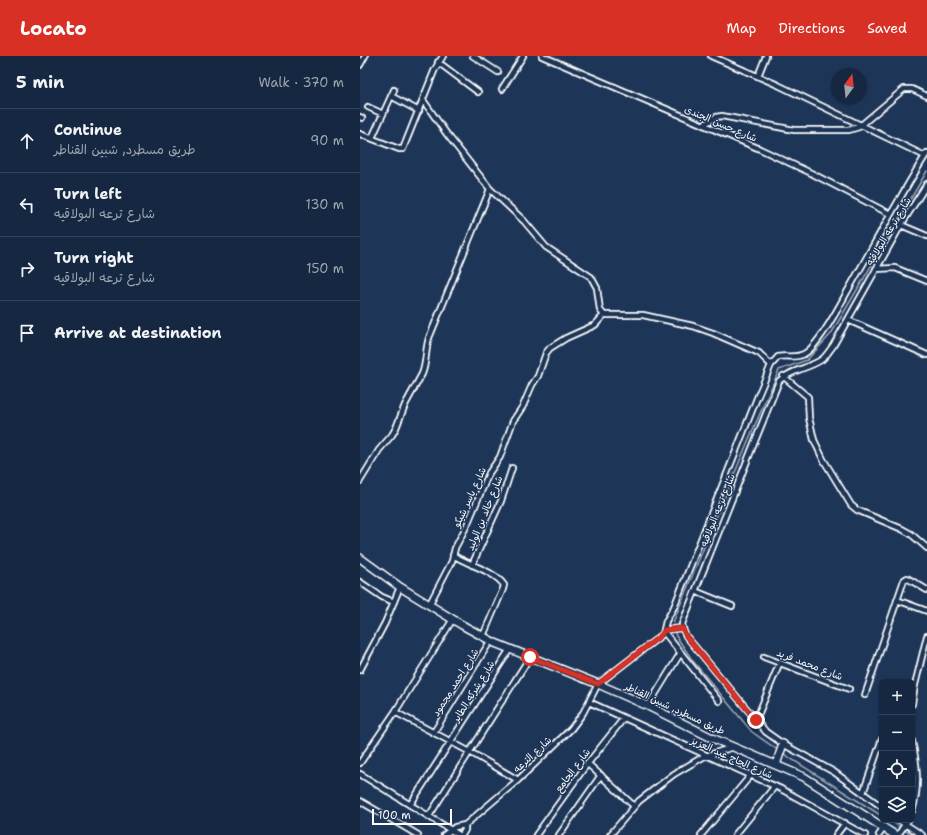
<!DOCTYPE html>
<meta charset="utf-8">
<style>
:root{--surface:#162841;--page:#23344c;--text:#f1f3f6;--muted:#9ea6b1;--line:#35445a;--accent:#d93025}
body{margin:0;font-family:"Shantell Sans","Playpen Sans Arabic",sans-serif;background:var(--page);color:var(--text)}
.controls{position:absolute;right:12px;bottom:12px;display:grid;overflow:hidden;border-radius:6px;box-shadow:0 1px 3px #0004}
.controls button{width:36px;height:36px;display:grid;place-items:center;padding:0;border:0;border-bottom:1px solid var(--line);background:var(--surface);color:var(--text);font:20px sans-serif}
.compass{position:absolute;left:471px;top:12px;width:36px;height:36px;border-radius:50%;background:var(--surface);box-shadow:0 1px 3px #0004;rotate:15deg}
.scale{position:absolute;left:12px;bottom:10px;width:80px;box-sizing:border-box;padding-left:4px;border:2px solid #fff;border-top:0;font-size:11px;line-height:14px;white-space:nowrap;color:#fff;-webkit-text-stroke:3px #1d3557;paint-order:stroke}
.stop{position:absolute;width:12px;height:12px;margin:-9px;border:3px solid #d93025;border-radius:50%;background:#fff}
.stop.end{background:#d93025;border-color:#fff;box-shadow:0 1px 4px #0008}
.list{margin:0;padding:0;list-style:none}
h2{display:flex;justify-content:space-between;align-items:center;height:52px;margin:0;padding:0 16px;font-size:17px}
h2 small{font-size:13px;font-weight:400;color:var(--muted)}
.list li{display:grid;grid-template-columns:26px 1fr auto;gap:12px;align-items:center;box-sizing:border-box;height:64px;padding:0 16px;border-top:1px solid var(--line)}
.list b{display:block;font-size:15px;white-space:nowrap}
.list p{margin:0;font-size:13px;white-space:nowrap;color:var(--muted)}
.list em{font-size:13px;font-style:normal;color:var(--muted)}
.icon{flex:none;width:22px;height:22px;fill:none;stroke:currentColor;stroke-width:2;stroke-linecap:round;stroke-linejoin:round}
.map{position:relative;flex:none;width:567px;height:779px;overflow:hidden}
header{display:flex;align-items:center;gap:24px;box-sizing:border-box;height:56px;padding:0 20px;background:var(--accent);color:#fff}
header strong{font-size:19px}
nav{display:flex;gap:22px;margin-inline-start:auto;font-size:14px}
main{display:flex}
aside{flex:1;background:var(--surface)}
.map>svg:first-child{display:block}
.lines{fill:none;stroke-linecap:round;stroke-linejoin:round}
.stream{stroke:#a0aab8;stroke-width:1.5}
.minor-casing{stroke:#fff;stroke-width:8}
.secondary-casing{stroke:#fff;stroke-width:10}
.minor{stroke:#1d3557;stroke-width:4.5}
.secondary{stroke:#1d3557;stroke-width:7}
.route{stroke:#d93025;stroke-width:5}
.labels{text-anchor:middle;stroke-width:3;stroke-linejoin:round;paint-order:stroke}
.street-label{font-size:10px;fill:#fff;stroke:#1d3557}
</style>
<header>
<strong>Locato</strong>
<nav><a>Map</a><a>Directions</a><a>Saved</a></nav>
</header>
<main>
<aside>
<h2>5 min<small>Walk · 370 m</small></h2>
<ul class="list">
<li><svg class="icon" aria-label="ahead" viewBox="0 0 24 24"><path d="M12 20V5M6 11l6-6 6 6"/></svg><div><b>Continue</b><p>طريق مسطرد, شبين القناطر</p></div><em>90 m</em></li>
<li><svg class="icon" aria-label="left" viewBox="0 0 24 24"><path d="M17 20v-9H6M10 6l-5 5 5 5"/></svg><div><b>Turn left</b><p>شارع ترعه البولاقيه</p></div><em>130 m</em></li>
<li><svg class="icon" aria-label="right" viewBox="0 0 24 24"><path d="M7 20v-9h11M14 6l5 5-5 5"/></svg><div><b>Turn right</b><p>شارع ترعه البولاقيه</p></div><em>150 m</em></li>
<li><svg class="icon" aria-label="arrive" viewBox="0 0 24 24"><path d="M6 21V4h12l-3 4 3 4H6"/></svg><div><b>Arrive at destination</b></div></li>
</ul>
</aside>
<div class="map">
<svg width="567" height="779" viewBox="0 0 567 779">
<rect width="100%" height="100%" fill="#1d3557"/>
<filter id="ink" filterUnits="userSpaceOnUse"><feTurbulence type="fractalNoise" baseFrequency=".025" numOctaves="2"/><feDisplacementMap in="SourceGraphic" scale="8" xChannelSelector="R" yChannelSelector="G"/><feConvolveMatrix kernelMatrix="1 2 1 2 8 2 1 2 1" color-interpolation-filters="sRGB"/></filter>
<g filter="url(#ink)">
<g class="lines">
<path class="stream" d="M419,695L392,676L333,605L316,580L313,571L314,564L388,385L419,314L447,304L471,278L567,115
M422,697L522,760
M529,764L541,772
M544,774L553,779"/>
<defs>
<path id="minor" d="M113,0L138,16
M182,0L400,93L451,117L530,158
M351,0L418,29L565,100
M78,6L118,36
M0,9L5,0
M398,20L406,0
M142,33L163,0
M31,40L59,55
M63,44L86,77L130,133L164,165L186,191L231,221L237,232L240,254L244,259H283L333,270L353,277L399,297L411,309
M8,51L23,58
M0,61L2,62
M343,69L356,61L362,60L434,74H489L499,71L544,33H552L567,40
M0,78L39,93H43L75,13L83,0
M12,82L34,34
M541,169L567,180
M516,213L535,212L567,225
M488,264L567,299
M423,320L448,341L449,362L454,384L463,403L491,449L497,454L542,473L551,478L567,492
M0,425L19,394L32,379L36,372L45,349L62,318C67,306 65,294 69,282L130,133
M93,499C108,509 133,514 144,529L143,533L123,580
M112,509L141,445L152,412
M0,526L22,541L34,546
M335,535L372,550
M537,544L567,555
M69,549L92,505L95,492L107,469L129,417L140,401L153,365L163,350L172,329L178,320L186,297L190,292L206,282L235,269L244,259
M305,574L322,572
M304,576L359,645
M404,601L489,633
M0,614L25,567L40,531
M505,639L544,524L547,522L567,534
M229,646L421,733L505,779
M552,648L555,629L567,580
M288,650L320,598
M35,656L110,696L158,724
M396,664L420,606
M74,676L131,584
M552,685C557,708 560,731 552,755
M0,707L35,656L93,563
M227,707L274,750
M0,718L99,779
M503,737L522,683
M0,745L58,779
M50,749L150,593
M522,751L474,716L423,688L406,676L326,580L324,576L322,568L419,325C430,314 447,313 461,304C466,301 469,295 473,290L541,169L567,128
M69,760L170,601
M539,764L562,779
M84,779L95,771L105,769L158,724L211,673L223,657L238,628L303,578L306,565L314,551L397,342L411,309L418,301C427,299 439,303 447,296C460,286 478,253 486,238C513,191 538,143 567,97
M102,779L105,774V769
M176,779L225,711L264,662
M199,779L241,719
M250,779L279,745L314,718L343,701L373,691
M341,779L391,719
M375,779L415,730
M476,779L485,767
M519,779L524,772
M538,779L548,764"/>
<path id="secondary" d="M0,502L40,531L102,569L135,587L238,628L288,650L352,682L444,721L535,779
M416,709L423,688"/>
</defs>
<use href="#minor" class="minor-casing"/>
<use href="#secondary" class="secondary-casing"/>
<use href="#minor" class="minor"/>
<use href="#secondary" class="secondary"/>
</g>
</g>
<g class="lines" filter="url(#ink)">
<path class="route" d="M170,601L238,628L300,580L305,574L322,572L326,580L396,664"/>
</g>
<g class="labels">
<g class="street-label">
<text transform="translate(361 67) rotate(23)" y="4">شارع حسن الجندى</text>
<text transform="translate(528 175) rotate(-59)" y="4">شارع ترعه البولاقيه</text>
<text transform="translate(109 441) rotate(-65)" y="4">شارع ياسر شيكو</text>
<text transform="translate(357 454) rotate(-68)" y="4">شارع ترعه البولاقيه</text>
<text transform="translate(124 457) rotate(-68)" y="4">شارع خالد بن الوليد</text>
<text transform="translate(450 608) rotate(21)" y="4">شارع محمد فريد</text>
<text transform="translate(95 626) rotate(-58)" y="4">شارع احمد محمود</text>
<text transform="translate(113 635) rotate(-58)" y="4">شارع شركه الطاير</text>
<text transform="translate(315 652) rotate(25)" y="4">طريق مسطرد, شبين القناطر</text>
<text transform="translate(172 698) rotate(-43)" y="4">شارع الترعه</text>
<text transform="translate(372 701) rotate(24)" y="4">شارع الحاج عبد العزيز</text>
<text transform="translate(212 714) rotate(-53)" y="4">شارع الجامع</text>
</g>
</g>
</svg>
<div class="controls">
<button>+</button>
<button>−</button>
<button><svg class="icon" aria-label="locate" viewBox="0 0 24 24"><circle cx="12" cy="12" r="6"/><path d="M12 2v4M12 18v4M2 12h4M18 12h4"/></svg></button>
<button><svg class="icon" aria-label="layers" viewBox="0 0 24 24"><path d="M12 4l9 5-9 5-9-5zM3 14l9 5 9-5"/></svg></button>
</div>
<svg class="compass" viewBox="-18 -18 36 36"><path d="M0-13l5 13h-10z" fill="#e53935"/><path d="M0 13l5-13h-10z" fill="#9ea6b1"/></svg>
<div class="scale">100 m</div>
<div class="stop" style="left:170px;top:601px"></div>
<div class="stop end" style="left:396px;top:664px"></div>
</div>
</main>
